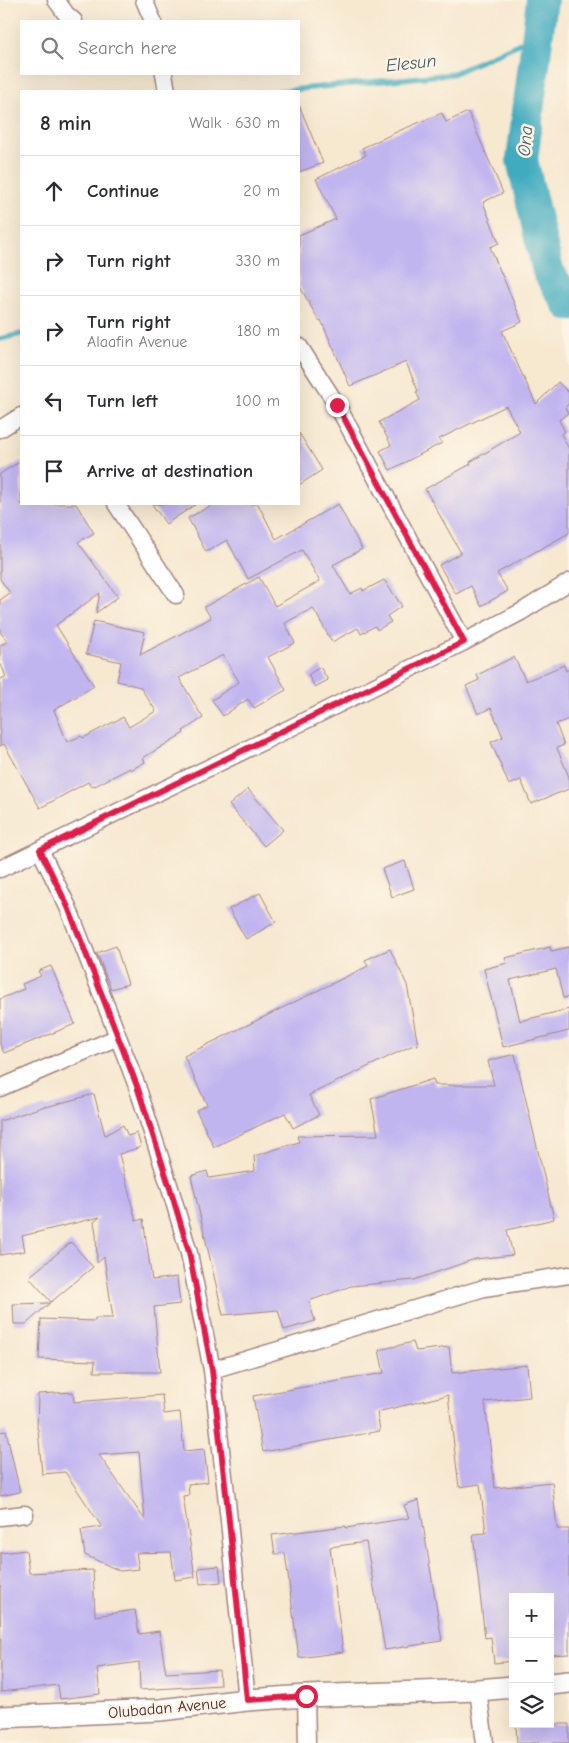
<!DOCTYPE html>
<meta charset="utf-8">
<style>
:root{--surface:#fff;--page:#f7f7f7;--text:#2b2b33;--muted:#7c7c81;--line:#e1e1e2}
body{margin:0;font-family:"Comic Neue",sans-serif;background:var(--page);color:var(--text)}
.controls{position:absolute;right:15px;bottom:15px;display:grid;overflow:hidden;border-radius:0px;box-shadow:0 5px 20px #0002}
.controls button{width:45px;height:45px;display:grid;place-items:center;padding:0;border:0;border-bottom:1px solid var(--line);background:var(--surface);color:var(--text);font:25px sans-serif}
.stop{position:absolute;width:15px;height:15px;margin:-11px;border:4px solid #e11d48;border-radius:50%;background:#fff}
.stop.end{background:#e11d48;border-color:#fff;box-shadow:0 1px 5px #0008}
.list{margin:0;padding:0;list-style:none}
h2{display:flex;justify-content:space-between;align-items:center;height:65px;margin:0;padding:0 20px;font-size:21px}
h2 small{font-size:16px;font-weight:400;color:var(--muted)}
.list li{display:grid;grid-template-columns:32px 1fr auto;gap:15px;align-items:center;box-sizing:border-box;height:70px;padding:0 20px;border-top:1px solid var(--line)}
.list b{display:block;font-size:19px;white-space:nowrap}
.list p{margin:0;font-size:16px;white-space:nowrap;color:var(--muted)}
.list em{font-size:16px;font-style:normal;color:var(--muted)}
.icon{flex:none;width:28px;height:28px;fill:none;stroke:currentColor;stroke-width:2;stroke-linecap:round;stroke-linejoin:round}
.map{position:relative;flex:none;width:569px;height:1743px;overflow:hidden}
.search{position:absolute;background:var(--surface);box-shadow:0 5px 20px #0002;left:20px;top:20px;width:280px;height:55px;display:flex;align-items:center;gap:12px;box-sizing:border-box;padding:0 18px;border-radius:0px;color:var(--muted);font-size:19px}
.panel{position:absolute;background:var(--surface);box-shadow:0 5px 20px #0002;left:20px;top:90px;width:280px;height:415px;border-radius:0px}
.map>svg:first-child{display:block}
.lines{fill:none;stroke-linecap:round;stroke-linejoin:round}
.stream{stroke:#40abbf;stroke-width:5.5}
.river{stroke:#40abbf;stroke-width:32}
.building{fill:#c1b5f0;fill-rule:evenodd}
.minor-casing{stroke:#a0847e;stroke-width:19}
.tertiary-casing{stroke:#a0847e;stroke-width:24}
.minor{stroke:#fff;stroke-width:16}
.tertiary{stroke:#fff;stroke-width:21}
.route{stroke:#e11d48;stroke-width:6}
.labels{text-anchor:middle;stroke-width:5;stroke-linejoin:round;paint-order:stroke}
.street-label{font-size:16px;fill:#4a1f2b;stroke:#fcf5e5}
.water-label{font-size:18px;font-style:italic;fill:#465766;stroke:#fcf5e5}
</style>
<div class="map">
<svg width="569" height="1743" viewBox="0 0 569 1743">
<rect width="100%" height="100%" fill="#fcf5e5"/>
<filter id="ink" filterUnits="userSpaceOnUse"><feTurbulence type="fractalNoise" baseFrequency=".02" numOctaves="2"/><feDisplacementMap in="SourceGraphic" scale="10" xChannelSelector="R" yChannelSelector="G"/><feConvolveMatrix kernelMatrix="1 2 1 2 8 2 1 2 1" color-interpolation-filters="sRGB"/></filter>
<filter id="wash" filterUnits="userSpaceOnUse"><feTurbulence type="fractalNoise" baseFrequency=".0096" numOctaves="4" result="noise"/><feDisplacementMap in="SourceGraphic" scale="20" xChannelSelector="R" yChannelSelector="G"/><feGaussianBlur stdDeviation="1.12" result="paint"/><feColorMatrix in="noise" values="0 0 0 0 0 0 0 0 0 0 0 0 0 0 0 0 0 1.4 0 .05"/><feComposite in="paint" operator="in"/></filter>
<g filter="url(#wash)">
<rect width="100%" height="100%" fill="#f7e8d0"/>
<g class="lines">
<path class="stream" d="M280,91L452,74L538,35
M0,339L21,334"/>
<path class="river" d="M542,0L522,160L548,271L569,305"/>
</g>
<g id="blocks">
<path class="building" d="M299,105L323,163L299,172Z
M468,112L503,193L483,202L499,243L490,247L522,322L502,331L536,404L558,382L569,393V403L565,408L568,413L559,420L565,432L561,434L569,449V533L497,573L508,591L481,606L471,586L456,594L439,565L461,553L425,489L471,464L470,462L520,432L506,406L439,439L442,443L390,470L380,451L391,445L379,422L420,400L416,392L418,391L406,362L350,386L321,320L319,321L299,285V235L336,219L316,179L366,155L362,148L401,130L442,113L446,122Z
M299,433L322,470L299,485Z
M21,461V504H76L94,533L78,542L118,597L96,613L100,593L56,625L94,686L54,710L67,742L81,736L83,738L123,717L129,727L156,711L140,687L117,681L121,662L86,654L94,621L145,632L140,655L211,618L204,607L259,577L275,606L320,581L302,550L248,579L227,540L206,552L188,518L214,504H258L276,539L338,504L362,549L333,565L350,594L362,588L363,591L384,580L402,606L387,616L391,622L377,630L375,626L361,634L358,628L332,642L313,608L285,623L295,643L268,657L286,690L254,708L248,699L223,716L212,700L239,682L223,655L179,678L203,718L183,731L184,733L143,758L145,762L131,770L130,768L95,786L94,785L91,787L88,782L40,808L4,744L0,746V679L6,677L0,662V645L8,642L0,632V600L10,593L0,579V474Z
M152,504H196L166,524Z
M514,657L526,681L564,665L566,671L569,669V719L556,724L564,745L557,748L569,777V789L531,804L521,780L509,785L491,742L503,737L491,708L478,714L466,686L479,680L477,675Z
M320,667L328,680L315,687L308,675Z
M248,789L283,830L264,846L229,805Z
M405,861L414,889L392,897L382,869Z
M260,893L276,922L246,939L229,909Z
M116,946L128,984L111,989L97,953Z
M550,947L551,951L569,947V997L563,998L556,969L510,980L520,1021L569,1009V1031L503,1047L484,969L507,963L505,958Z
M390,949L407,985L418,1045L411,1046L309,1095L319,1115L293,1128L285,1113L214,1147L196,1110L207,1105L184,1056L368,966L365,960Z
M51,966L75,1024L4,1053L0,1044V999L24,989L22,984L41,976L38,971Z
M515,1054L554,1219L507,1230L513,1255L475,1259L414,1280L351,1286L309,1301L315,1321L284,1330L278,1310L223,1315L191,1176L207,1171L209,1178L255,1171L254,1156L299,1142L297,1136L378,1135L371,1099L433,1079L435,1085H494L488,1061Z
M94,1094L105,1135L123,1125L128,1136L137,1133L141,1147L119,1154L136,1221L143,1219L152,1280L177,1277L180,1304L154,1307L160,1372H94L95,1361L39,1359L41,1319L95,1321V1318H113L104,1257L97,1263L96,1233L94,1222L100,1217L22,1236L25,1251L0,1255V1121L45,1106L46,1107Z
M71,1242L93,1267L51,1302L29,1277Z
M50,1303L26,1324H14L13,1304Z
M413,1342L416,1351L449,1347L452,1373L527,1365L530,1397L485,1402L495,1488L552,1482L557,1529H569V1654L550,1655V1597H513V1661L494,1663L491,1637L485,1638L473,1534L486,1533L480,1484L459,1487L448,1395L377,1412L380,1431L263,1452L253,1396L384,1373L379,1350Z
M73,1392L74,1402L162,1395L164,1414L180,1412L184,1451L204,1449L208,1482L188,1484L189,1495L183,1496L195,1577L175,1580L171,1552L136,1553L139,1569L120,1571L85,1555L81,1530L102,1527L65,1472L42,1474L38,1429H37L38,1394ZM139,1452L145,1520L99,1455Z
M6,1431L20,1492L0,1496V1432Z
M419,1500L442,1641L385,1650L366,1542L330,1547L343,1652L299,1658L285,1553L275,1554L272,1535L346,1526V1528L409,1518L404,1505Z
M26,1550L29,1573L93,1570L95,1616L135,1610L139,1634L159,1631L166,1673L219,1670L220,1685L140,1690L139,1662L97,1668L100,1694L60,1699L58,1685L1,1692L0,1553Z
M219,1566L221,1582L200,1584L198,1568Z
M516,1724H569V1743H517Z"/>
</g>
</g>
<g filter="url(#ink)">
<use href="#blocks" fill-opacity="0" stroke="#a0847e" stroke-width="1"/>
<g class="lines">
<defs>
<path id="minor" d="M56,0L66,14L74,21
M144,0L153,21
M164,74L167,91
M299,346L337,405L464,642
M0,429L21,416
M116,504L176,595
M40,850L68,907L137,1086L170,1188L189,1253L212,1370L228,1511L247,1700
M0,869L266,740L464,642L521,612L569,582
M0,1088L118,1037
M212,1370L484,1288L569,1275
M0,1517L25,1514
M478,1690L485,1743
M306,1696L307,1743"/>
<path id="tertiary" d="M550,1684L569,1682
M0,1717L160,1710L247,1700L306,1696L478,1690L513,1687"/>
</defs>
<use href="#minor" class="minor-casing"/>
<use href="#tertiary" class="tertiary-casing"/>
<use href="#minor" class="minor"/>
<use href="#tertiary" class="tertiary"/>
</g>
</g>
<g class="lines" filter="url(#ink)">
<path class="route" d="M306,1696L247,1700L228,1511L212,1370L189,1252L170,1188L137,1086L68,907L40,850L464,642L337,405"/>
</g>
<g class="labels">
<g class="street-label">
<text transform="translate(167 1707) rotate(-5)" y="6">Olubadan Avenue</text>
</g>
<g class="water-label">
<text transform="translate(411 63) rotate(-6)" y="6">Elesun</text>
<text transform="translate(525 141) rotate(-85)" y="6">Ona</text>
</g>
</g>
</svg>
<div class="controls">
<button>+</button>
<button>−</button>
<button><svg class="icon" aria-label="layers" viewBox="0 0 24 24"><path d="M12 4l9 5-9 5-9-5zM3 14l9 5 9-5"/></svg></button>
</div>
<div class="stop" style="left:306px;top:1696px"></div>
<div class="stop end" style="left:337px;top:405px"></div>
<div class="search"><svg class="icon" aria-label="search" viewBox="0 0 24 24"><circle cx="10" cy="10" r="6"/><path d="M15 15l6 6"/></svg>Search here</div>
<section class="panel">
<h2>8 min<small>Walk · 630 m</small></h2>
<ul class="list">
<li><svg class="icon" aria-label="ahead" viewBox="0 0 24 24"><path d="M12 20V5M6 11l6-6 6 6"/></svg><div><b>Continue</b></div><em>20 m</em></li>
<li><svg class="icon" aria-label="right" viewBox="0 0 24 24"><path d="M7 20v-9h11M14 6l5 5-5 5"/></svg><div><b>Turn right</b></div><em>330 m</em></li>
<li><svg class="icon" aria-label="right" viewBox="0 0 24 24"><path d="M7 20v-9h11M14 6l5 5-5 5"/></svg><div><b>Turn right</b><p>Alaafin Avenue</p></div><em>180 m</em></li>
<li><svg class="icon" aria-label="left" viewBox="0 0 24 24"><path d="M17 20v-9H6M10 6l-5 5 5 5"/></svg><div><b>Turn left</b></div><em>100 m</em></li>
<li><svg class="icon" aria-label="arrive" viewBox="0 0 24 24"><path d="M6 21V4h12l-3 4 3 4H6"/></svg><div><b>Arrive at destination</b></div></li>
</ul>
</section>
</div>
